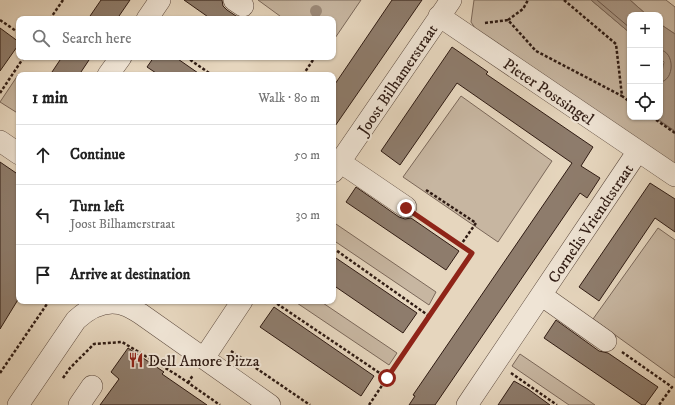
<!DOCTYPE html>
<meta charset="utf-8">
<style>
:root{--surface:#fff;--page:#f6f6f6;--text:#222;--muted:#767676;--line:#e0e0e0}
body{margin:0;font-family:"IM FELL DW Pica",serif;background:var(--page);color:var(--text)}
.controls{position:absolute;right:12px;top:12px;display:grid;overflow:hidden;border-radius:8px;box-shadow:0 1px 3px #0004}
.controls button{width:36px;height:36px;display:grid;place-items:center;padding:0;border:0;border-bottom:1px solid var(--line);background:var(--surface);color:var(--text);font:20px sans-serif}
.stop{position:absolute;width:12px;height:12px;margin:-9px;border:3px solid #8f2418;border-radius:50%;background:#fff}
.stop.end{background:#8f2418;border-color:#fff;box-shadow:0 1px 4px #0008}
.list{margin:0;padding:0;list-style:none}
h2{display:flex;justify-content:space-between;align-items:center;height:52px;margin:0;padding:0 16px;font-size:17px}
h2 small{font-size:13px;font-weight:400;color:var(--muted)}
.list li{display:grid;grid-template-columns:26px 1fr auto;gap:12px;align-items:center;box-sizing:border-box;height:60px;padding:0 16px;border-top:1px solid var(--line)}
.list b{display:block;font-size:15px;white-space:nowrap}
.list p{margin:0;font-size:13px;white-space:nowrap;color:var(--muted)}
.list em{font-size:13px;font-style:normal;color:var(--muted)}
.icon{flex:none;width:22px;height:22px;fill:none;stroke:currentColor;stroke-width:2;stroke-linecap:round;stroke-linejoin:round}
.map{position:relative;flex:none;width:675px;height:405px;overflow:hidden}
.search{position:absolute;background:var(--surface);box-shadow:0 1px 3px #0004;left:16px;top:16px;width:320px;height:44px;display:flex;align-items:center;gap:10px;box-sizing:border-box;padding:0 14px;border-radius:8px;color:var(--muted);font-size:15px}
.panel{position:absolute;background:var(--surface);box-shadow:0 1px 3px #0004;left:16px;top:72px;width:320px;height:232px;border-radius:8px}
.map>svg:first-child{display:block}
.green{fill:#c7b6a1;stroke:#7b685a}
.water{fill:#a89684;stroke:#786557}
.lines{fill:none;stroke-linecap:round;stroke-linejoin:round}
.shore{stroke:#6c584c;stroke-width:1}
.building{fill:#8e7c6c;stroke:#2f1b13}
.minor-casing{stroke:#5d4a3e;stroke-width:22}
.path{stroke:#2f1b13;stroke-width:2.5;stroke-dasharray:3 2;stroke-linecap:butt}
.minor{stroke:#efe4d5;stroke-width:21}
.tree{fill:#9b8978}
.route{stroke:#8f2418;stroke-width:5}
.labels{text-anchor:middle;stroke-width:4;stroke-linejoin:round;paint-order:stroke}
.street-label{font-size:16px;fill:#2f1b13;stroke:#efe4d5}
.poi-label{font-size:16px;fill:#2f1b13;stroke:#efe4d5;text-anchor:start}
</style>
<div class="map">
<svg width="675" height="405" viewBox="0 0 675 405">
<rect width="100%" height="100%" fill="#e6d6be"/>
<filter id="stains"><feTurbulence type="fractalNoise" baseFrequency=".005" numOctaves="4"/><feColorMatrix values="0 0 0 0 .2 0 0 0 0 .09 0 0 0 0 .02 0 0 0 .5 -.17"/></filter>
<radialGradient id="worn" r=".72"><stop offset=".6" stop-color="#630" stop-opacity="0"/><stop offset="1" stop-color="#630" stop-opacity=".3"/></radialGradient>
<path class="green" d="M258,0H361L333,41V19H284Z
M474,0H591L630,33V117H654L675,132V167L477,31L471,22Z
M630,0H666L675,7V34L660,24V15H647Z
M18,75L19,76V114L0,102Z
M461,96L552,161L498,242L403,177Z
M333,222L436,292L429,305L333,240Z
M658,228L675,240V378L593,319Z
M294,301H320L397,353L389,365Z
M520,354L595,405H569L512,366Z"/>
<path class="water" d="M591,0H630L647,15H630V33Z
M660,24L675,34V131L655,117H660V81L664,62L660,58Z"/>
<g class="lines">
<path class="shore" d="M597,0L630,28
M660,50C675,51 675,81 660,82"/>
</g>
<path class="building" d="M101,0H130L117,19H88Z
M184,0H222L223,6L227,10L236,16L243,18L249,16L253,19H211Z
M392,0H422L333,129V87Z
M0,28L19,42V44L0,71Z
M452,47L488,72L486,74L593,147L581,166L600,178L587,198L580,193L435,405H409L415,396L413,395L572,163L457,83L400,165L381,151Z
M62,57H91L79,75H50Z
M154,57H175L201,75H159L147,67Z
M0,162L19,175V298L0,329Z
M650,183L675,199V232L655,218L599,301L579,287Z
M356,187L399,217L405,219L411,218L459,251L446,270L346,202Z
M333,256L417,313L403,333L333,285Z
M274,307L374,376L361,396L260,327Z
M556,320L599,351L608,353L658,387L645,405H642L544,338Z
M128,348L164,372L162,374L207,405H100L119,379L111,372Z
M514,381L528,389L550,405H498Z"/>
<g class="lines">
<defs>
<path id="minor" d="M234,0L243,6
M439,16L675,176
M147,19L160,0
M108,75L121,57
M0,141L19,154
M340,162L406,207
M333,172L451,0
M541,295L606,341
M204,358L242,301
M18,405L76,320C90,307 108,298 127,306C132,308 136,311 141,314L270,405
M79,405L92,386
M467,405L638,151"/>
</defs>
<use href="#minor" class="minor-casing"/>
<path class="path" d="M564,0L616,44L622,96L630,102
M50,19L63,0
M0,20L19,33
M508,20L523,9L528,0
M485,23L508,20L536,51L622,96
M186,57L212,75
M303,75L315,57
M0,93L24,57
M652,117L675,133
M426,190L476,223L460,246
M333,248L429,316
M273,301L387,378L472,253L421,218
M231,351L310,405
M622,352L672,387L659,405
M0,373L49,301
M511,373L557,405
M63,378L70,368L94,344L122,342L177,375L220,405
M188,383L193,375
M369,405L387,378"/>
<use href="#minor" class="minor"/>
</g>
<circle class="tree" cx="316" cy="11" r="6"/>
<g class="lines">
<path class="route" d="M387,378L472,253L406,208"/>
</g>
<defs>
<symbol id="restaurant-bare" viewBox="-9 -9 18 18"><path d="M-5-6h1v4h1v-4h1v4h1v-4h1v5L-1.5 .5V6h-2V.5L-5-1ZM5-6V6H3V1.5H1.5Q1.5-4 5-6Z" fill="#8f2418" stroke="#efe4d5" stroke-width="2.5" paint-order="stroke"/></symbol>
</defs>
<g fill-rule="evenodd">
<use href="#restaurant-bare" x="125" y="349" width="22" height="22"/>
</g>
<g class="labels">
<g class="street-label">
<text transform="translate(397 79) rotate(-56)" y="6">Joost Bilhamerstraat</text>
<text transform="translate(549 91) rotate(34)" y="6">Pieter Postsingel</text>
<text transform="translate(590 223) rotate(-56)" y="6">Cornelis Vriendtstraat</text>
</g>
<g class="poi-label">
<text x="148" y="366">Dell Amore Pizza</text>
</g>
</g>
<rect width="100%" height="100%" filter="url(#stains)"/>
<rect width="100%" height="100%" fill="url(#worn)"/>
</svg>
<div class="controls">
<button>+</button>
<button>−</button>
<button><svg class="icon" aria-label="locate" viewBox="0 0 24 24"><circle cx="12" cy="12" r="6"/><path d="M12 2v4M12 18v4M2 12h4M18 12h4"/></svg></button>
</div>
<div class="stop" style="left:387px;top:378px"></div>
<div class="stop end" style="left:406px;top:208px"></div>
<div class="search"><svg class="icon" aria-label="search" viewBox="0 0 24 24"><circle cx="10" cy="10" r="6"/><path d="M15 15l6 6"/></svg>Search here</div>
<section class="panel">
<h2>1 min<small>Walk · 80 m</small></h2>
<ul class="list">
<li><svg class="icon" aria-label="ahead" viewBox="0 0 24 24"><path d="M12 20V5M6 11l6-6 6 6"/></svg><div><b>Continue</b></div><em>50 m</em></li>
<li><svg class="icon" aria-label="left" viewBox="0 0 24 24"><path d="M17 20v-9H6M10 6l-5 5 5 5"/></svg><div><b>Turn left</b><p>Joost Bilhamerstraat</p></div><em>30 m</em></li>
<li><svg class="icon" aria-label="arrive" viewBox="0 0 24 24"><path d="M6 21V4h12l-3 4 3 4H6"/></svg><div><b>Arrive at destination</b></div></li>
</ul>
</section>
</div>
